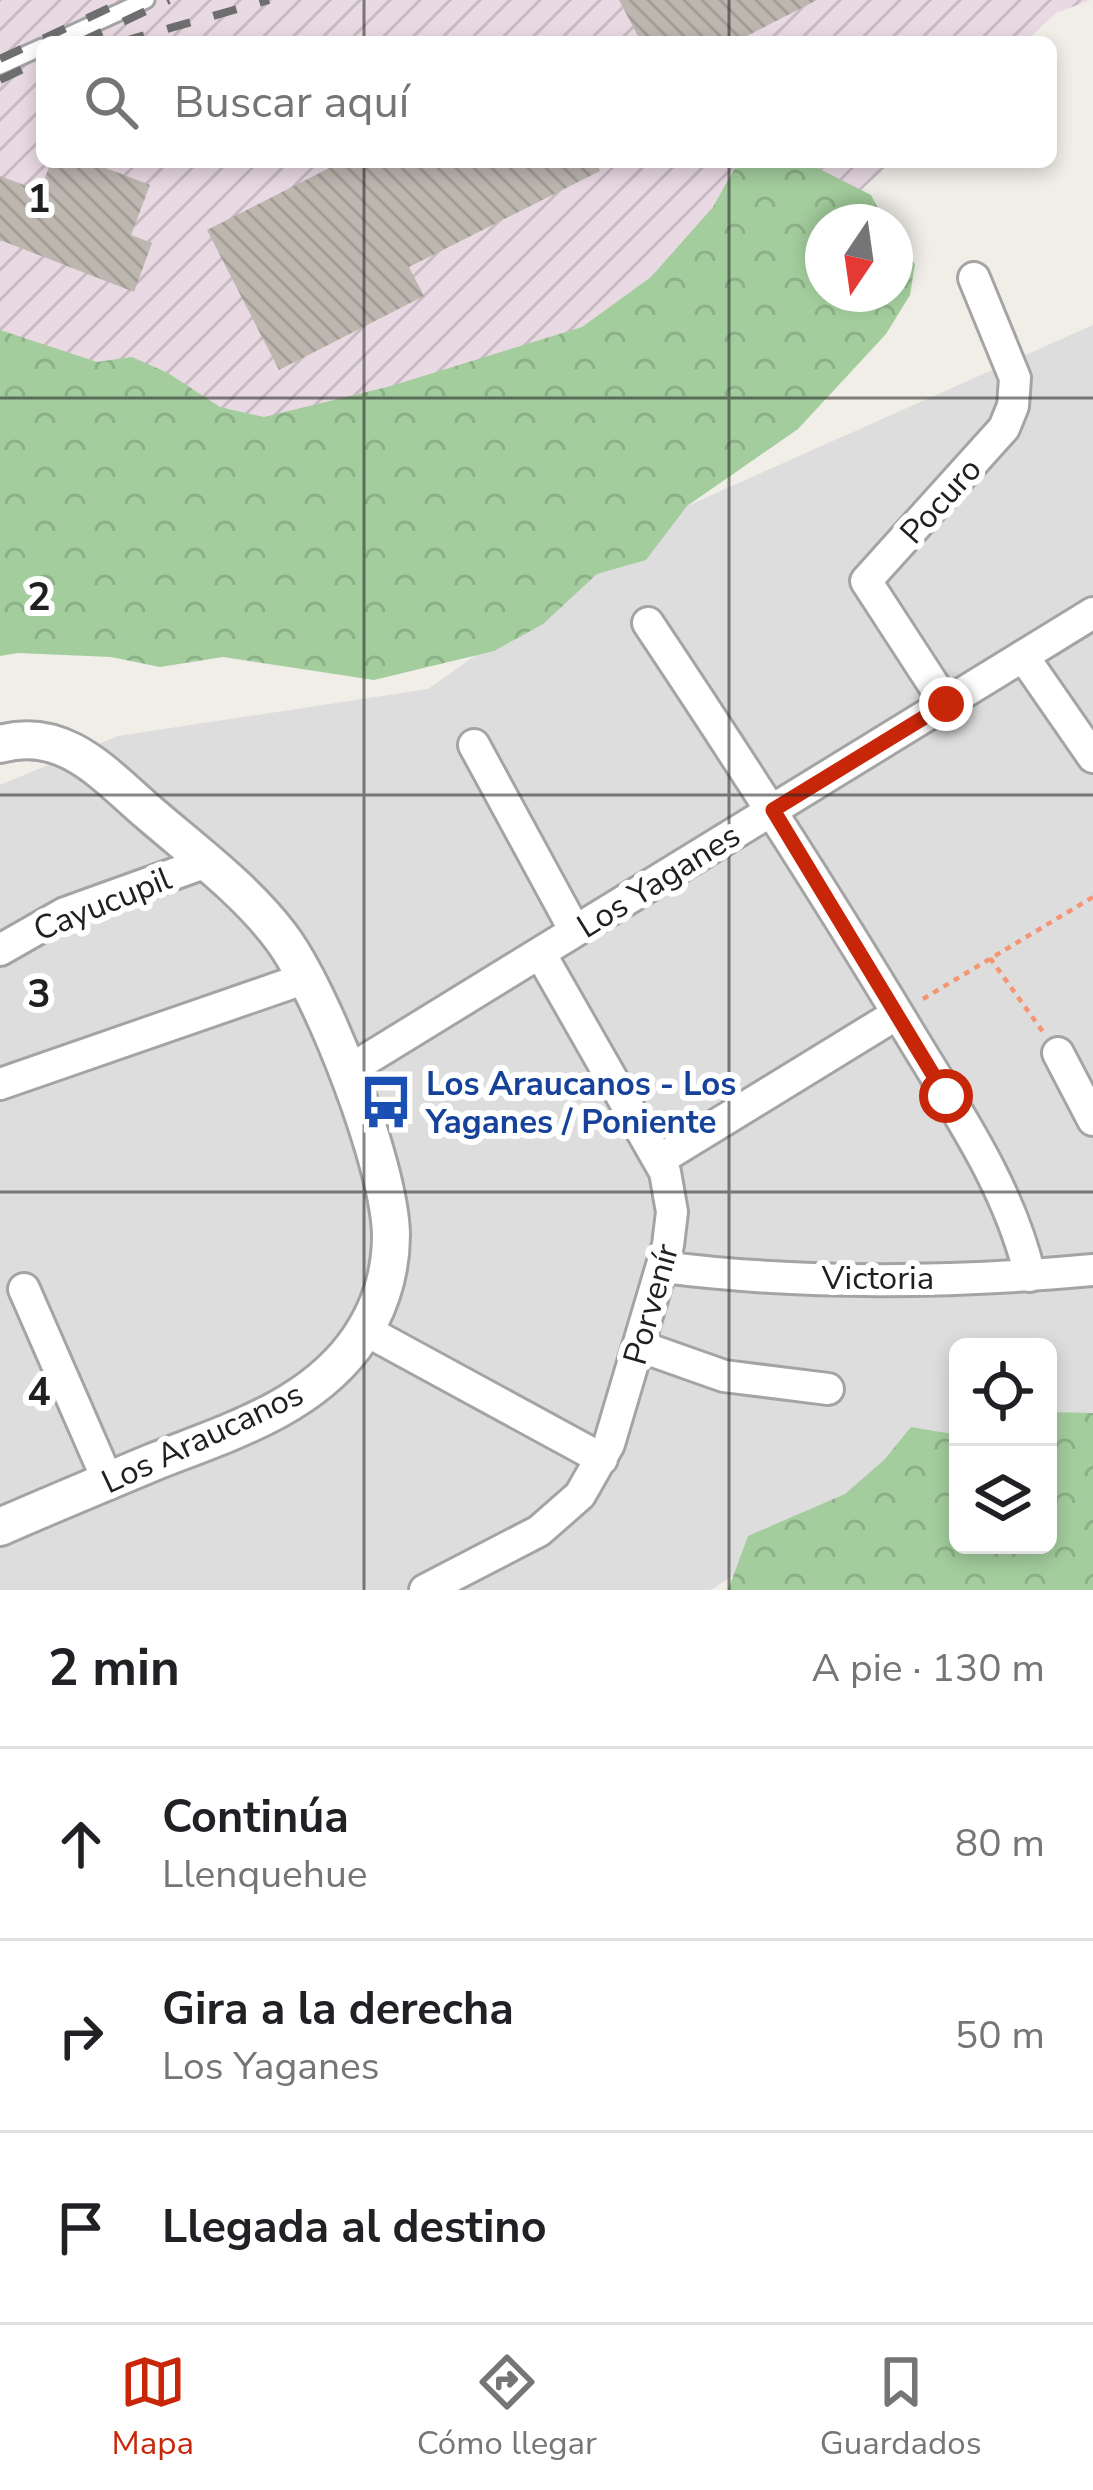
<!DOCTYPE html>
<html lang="es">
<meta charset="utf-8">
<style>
:root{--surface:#fff;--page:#f2f2f2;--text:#202124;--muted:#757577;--line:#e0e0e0;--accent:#c72708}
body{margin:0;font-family:"Nunito Sans",sans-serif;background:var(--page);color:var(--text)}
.controls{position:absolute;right:36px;bottom:36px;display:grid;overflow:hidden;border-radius:18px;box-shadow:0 6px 18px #0003}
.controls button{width:108px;height:108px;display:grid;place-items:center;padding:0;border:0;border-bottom:3px solid var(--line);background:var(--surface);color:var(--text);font:60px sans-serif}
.compass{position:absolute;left:805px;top:204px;width:108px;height:108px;border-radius:50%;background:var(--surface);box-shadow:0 6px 18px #0003;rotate:193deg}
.stop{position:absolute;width:36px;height:36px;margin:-27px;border:9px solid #c72708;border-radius:50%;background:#fff}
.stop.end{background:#c72708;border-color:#fff;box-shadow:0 3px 12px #0008}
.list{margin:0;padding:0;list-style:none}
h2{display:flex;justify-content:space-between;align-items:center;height:156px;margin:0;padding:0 48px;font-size:51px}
h2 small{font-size:39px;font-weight:400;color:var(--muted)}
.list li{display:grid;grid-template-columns:78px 1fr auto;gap:36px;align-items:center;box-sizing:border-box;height:192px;padding:0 48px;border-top:3px solid var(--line)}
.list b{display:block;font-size:45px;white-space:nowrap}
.list p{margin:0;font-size:39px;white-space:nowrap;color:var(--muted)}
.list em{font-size:39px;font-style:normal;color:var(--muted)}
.icon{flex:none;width:66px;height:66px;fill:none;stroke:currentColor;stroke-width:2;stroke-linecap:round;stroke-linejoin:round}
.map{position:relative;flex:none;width:1093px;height:1590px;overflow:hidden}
.search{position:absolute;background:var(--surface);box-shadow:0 6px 18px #0003;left:36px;right:36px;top:36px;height:132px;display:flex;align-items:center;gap:30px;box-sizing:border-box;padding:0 42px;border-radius:18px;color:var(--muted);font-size:45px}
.sheet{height:732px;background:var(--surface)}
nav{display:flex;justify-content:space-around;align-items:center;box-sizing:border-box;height:168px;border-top:3px solid var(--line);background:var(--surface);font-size:33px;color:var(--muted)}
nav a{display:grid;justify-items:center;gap:6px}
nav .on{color:var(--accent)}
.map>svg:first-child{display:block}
.residential{fill:#dedddd}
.industrial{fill:url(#industrial-furrows)}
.forest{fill:url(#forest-crowns)}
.building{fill:url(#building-back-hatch)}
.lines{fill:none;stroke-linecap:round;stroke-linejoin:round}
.service-casing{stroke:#a4a4a4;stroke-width:21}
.minor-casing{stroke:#a4a4a4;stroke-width:36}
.tertiary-casing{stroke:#a4a4a4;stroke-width:42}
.path{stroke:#f49573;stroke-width:4.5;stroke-dasharray:6 6;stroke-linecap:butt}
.service{stroke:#fff;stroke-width:15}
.minor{stroke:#fff;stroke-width:30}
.tertiary{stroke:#fff;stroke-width:36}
.rail{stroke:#6e6e6e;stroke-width:8;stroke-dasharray:24 24;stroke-linecap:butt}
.route{stroke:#c72708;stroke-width:15}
.grid{fill:none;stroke:#202020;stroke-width:3;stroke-opacity:0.55}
.labels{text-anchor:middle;stroke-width:12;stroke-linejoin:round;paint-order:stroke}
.street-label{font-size:33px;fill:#202020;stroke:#fff}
.transit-label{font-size:33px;font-weight:bold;fill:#164399;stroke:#fff;text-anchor:start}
.grid-label{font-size:39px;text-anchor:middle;font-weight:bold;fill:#202020;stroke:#fff;stroke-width:12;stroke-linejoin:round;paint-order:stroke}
</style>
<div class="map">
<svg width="1093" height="1590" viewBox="0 0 1093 1590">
<defs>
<pattern id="industrial-furrows" width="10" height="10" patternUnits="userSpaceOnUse" patternTransform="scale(3)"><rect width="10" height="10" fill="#e9d9e3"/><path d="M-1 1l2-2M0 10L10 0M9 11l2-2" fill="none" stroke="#c8bac2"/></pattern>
<pattern id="forest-crowns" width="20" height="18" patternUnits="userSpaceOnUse" patternTransform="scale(3)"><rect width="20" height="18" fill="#a3cd9d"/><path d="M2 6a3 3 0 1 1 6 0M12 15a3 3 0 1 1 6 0" fill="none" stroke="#8cb087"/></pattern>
<pattern id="building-back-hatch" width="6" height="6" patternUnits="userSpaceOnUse" patternTransform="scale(3)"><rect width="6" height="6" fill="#bdb7b0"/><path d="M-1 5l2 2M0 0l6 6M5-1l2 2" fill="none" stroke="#a29d97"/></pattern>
</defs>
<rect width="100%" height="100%" fill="#f0eee7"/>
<path class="residential" d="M1093,325V1462L1048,1476V1347H958V1503L746,1567L711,1590H0V785L118,736L428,689L687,506Z"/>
<path class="industrial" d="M0,0H1091L1056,13L1025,42H42V162H892L623,404L0,462Z"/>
<path class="forest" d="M738,162H806L871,195L885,222H823V294H895V239L915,264L910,295L886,334L798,429L687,506L646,560L597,574L543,624L494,651L374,680L223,657L160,667L111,657L18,653L0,656V330L97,362L132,357L168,373L220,407L264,417L391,386L582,327L651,277L713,207Z
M1048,1412L1093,1413V1590H728L748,1536L845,1494L884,1460L911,1427L958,1435V1545H1048Z"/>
<path class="building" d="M619,0H817L735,42H641Z
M51,162H90L150,185L131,235L152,243L134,292L0,240V176L40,191Z
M341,162H596L600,171L409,267L424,296L279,370L207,230Z"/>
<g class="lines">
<defs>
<path id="service" d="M54,42L146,0
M0,66L42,47"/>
<path id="minor" d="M648,623C736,755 822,888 904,1024C952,1105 1009,1184 1030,1276
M1023,656L1093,757
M946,704L866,581L1004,428L1013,406L1015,378L974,278
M474,745L575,931
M0,950L65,913L207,862
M1058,1053L1093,1120
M346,1072L1093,613
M0,1084L306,978
M659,1160L897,1014
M663,1267C800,1285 955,1283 1093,1270
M24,1289L108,1481
M365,1330L602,1459
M639,1346L724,1376L828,1389
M425,1590L539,1531L580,1495L609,1444L668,1245L672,1212L665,1172L540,953"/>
<path id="tertiary" d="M0,744C64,726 104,774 148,812C193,851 246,890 281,937C323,993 390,1166 391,1235C391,1275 378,1314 354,1346C305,1411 223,1434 151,1463C101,1484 50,1505 0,1527"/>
</defs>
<use href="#service" class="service-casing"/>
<use href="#minor" class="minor-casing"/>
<use href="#tertiary" class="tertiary-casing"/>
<path class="path" d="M990,958L1043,1032
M923,999L1093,897"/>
<use href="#service" class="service"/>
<use href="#minor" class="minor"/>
<use href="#tertiary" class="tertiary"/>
<path class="rail" d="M80,42L169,0
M121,42L269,0
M0,59L126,0
M0,80L42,60"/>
</g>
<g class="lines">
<path class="route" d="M946,704L773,810L946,1096"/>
</g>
<path class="grid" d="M364,0V42M729,0V42M364,162V1590M729,162V1590M0,398H1093M0,795H1093M0,1192H1093"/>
<defs>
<symbol id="bus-bare" viewBox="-9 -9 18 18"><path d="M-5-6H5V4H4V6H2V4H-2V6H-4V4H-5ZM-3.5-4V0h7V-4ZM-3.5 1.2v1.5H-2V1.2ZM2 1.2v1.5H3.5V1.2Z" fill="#1a4fb4" stroke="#fff" stroke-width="2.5" paint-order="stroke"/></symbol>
</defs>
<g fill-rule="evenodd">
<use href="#bus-bare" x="348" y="1064" width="76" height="76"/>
</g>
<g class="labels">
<g class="street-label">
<text transform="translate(940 500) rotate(-48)" y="12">Pocuro</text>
<text transform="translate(658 880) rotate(-32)" y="12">Los Yaganes</text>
<text transform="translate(102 903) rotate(-22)" y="12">Cayucupil</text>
<text x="878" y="1289">Victoria</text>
<text transform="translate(650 1304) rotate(-74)" y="12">Porvenír</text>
<text transform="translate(202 1437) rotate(-25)" y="12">Los Araucanos</text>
</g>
<g class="transit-label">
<text x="426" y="1095">Los Araucanos - Los<tspan x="426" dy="38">Yaganes / Poniente</tspan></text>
</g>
</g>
<g class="grid-label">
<text x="39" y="212">1</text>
<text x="39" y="610">2</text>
<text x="39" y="1007">3</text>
<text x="39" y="1405">4</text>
</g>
</svg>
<div class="controls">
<button><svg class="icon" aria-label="locate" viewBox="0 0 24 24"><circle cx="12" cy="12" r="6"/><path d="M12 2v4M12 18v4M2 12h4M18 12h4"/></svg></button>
<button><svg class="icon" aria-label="layers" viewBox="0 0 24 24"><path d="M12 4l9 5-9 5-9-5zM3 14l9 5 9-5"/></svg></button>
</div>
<svg class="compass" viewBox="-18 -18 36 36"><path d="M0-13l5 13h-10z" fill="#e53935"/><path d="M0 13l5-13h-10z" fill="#757577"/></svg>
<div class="stop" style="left:946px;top:1096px"></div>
<div class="stop end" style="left:946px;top:704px"></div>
<div class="search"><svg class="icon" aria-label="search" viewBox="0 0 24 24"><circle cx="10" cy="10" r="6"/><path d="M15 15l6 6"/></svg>Buscar aquí</div>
</div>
<section class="sheet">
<h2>2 min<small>A pie · 130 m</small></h2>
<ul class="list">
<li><svg class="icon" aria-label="ahead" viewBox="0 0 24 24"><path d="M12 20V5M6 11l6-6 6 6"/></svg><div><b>Continúa</b><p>Llenquehue</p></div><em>80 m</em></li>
<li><svg class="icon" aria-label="right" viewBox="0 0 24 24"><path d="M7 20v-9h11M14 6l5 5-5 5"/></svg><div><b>Gira a la derecha</b><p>Los Yaganes</p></div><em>50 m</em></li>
<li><svg class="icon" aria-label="arrive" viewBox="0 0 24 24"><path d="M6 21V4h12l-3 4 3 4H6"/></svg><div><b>Llegada al destino</b></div></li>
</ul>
</section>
<nav>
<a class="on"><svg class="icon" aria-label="map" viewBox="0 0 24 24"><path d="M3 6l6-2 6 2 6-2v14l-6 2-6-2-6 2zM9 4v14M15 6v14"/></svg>Mapa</a>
<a><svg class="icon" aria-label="directions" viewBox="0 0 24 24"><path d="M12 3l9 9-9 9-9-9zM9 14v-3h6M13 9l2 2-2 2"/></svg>Cómo llegar</a>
<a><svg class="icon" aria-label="saved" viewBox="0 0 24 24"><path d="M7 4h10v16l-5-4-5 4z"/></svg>Guardados</a>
</nav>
